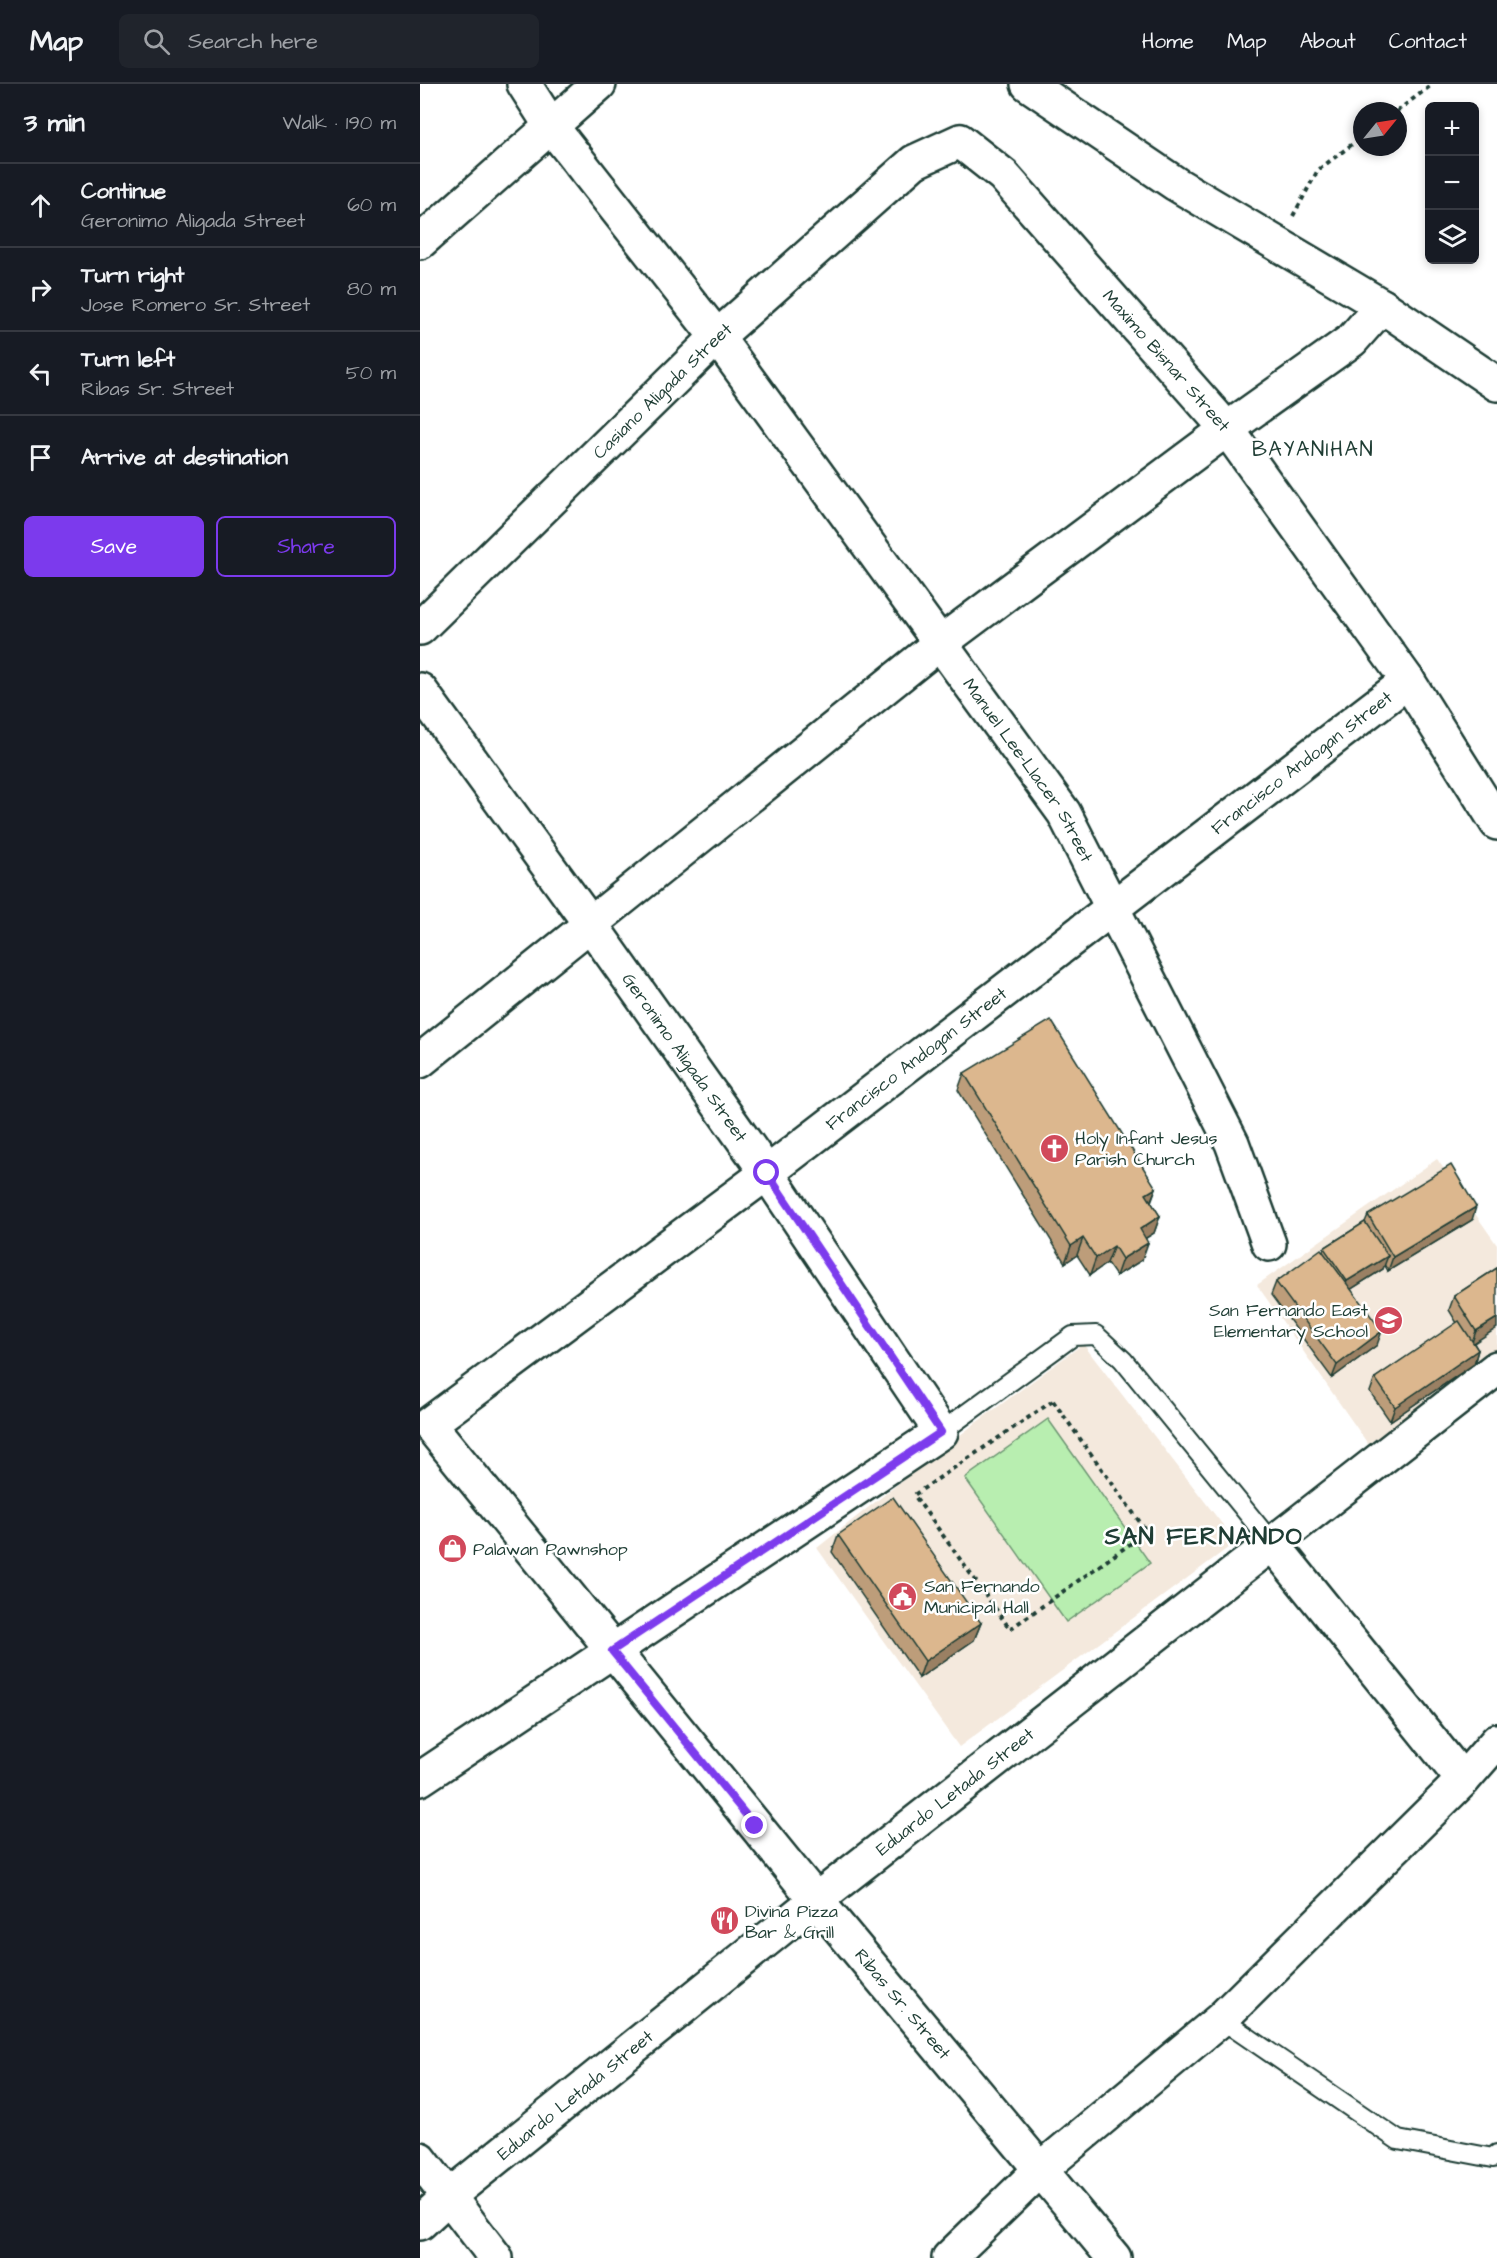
<!DOCTYPE html>
<meta charset="utf-8">
<style>
:root{--surface:#171b24;--page:#20242c;--text:#f1f3f6;--muted:#9ea1a6;--line:#363941;--accent:#7c3aed}
body{margin:0;font-family:"Architects Daughter",sans-serif;background:var(--page);color:var(--text)}
.controls{position:absolute;right:18px;top:18px;display:grid;overflow:hidden;border-radius:9px;box-shadow:0 3px 9px #0003}
.controls button{width:54px;height:54px;display:grid;place-items:center;padding:0;border:0;border-bottom:2px solid var(--line);background:var(--surface);color:var(--text);font:30px sans-serif}
.compass{position:absolute;left:933px;top:18px;width:54px;height:54px;border-radius:50%;background:var(--surface);box-shadow:0 3px 9px #0003;rotate:60deg}
.stop{position:absolute;width:18px;height:18px;margin:-14px;border:4px solid #7c3aed;border-radius:50%;background:#fff}
.stop.end{background:#7c3aed;border-color:#fff;box-shadow:0 2px 6px #0008}
.list{margin:0;padding:0;list-style:none}
h2{display:flex;justify-content:space-between;align-items:center;height:78px;margin:0;padding:0 24px;font-size:26px}
h2 small{font-size:20px;font-weight:400;color:var(--muted)}
.list li{display:grid;grid-template-columns:39px 1fr auto;gap:18px;align-items:center;box-sizing:border-box;height:84px;padding:0 24px;border-top:2px solid var(--line)}
.list b{display:block;font-size:22px;white-space:nowrap}
.list p{margin:0;font-size:20px;white-space:nowrap;color:var(--muted)}
.list em{font-size:20px;font-style:normal;color:var(--muted)}
.actions{display:flex;gap:12px;padding:18px 24px}
.actions a{flex:1;padding:14px 0;border:2px solid var(--accent);border-radius:9px;text-align:center;font-size:21px;color:var(--accent)}
.actions .main{background:var(--accent);color:#fff}
.icon{flex:none;width:33px;height:33px;fill:none;stroke:currentColor;stroke-width:2;stroke-linecap:round;stroke-linejoin:round}
.map{position:relative;flex:none;width:1077px;height:2174px;overflow:hidden}
header{display:flex;align-items:center;gap:36px;box-sizing:border-box;height:84px;padding:0 30px;background:var(--surface);border-bottom:2px solid var(--line)}
header strong{font-size:28px}
nav{display:flex;gap:33px;margin-inline-start:auto;font-size:21px}
.search{width:420px;height:54px;background:var(--page);display:flex;align-items:center;gap:15px;box-sizing:border-box;padding:0 21px;border-radius:9px;color:var(--muted);font-size:22px}
main{display:flex}
aside{flex:1;background:var(--surface)}
.map>svg:first-child{display:block}
.built{fill:#f4e9dd}
.green{fill:#b8eeb0;stroke:#6c9672;stroke-width:1.5}
.lines{fill:none;stroke-linecap:round;stroke-linejoin:round}
.lane-casing{stroke:#1f3d34;stroke-width:22}
.street-casing{stroke:#1f3d34;stroke-width:38}
.secondary-casing{stroke:#1f3d34;stroke-width:38}
.path{stroke:#1f3d34;stroke-width:4;stroke-dasharray:4.5 4.5;stroke-linecap:butt}
.lane{stroke:#fff;stroke-width:18}
.street{stroke:#fff;stroke-width:33}
.secondary{stroke:#fff;stroke-width:33}
.wall{fill:#bd9d7a;stroke:#1f3d34;stroke-width:1.5}
.shaded-wall{fill:#9a8063;stroke:#1f3d34;stroke-width:1.5}
.building{fill:#dcb78e;stroke:#1f3d34;stroke-width:1.5}
.route{stroke:#7c3aed;stroke-width:8}
.labels{text-anchor:middle;stroke-width:5;stroke-linejoin:round;paint-order:stroke}
.street-label{font-size:18px;fill:#1f3d34;stroke:#fff}
.poi-label{font-size:18px;fill:#1f3d34;stroke:#fff;text-anchor:start}
.quarter-label{font-size:21px;letter-spacing:1.5px;fill:#1f3d34;stroke:#fff}
.district-label{font-size:24px;font-weight:bold;letter-spacing:1.5px;fill:#1f3d34;stroke:#fff}
</style>
<header>
<strong>Map</strong>
<div class="search"><svg class="icon" aria-label="search" viewBox="0 0 24 24"><circle cx="10" cy="10" r="6"/><path d="M15 15l6 6"/></svg>Search here</div>
<nav><a>Home</a><a>Map</a><a>About</a><a>Contact</a></nav>
</header>
<main>
<aside>
<h2>3 min<small>Walk · 190 m</small></h2>
<ul class="list">
<li><svg class="icon" aria-label="ahead" viewBox="0 0 24 24"><path d="M12 20V5M6 11l6-6 6 6"/></svg><div><b>Continue</b><p>Geronimo Aligada Street</p></div><em>60 m</em></li>
<li><svg class="icon" aria-label="right" viewBox="0 0 24 24"><path d="M7 20v-9h11M14 6l5 5-5 5"/></svg><div><b>Turn right</b><p>Jose Romero Sr. Street</p></div><em>80 m</em></li>
<li><svg class="icon" aria-label="left" viewBox="0 0 24 24"><path d="M17 20v-9H6M10 6l-5 5 5 5"/></svg><div><b>Turn left</b><p>Ribas Sr. Street</p></div><em>50 m</em></li>
<li><svg class="icon" aria-label="arrive" viewBox="0 0 24 24"><path d="M6 21V4h12l-3 4 3 4H6"/></svg><div><b>Arrive at destination</b></div></li>
</ul>
<div class="actions"><a class="main">Save</a><a>Share</a></div>
</aside>
<div class="map">
<svg width="1077" height="2174" viewBox="0 0 1077 2174">
<rect width="100%" height="100%" fill="#fff"/>
<filter id="ink" filterUnits="userSpaceOnUse"><feTurbulence type="fractalNoise" baseFrequency=".0167" numOctaves="2"/><feDisplacementMap in="SourceGraphic" scale="12" xChannelSelector="R" yChannelSelector="G"/><feConvolveMatrix kernelMatrix="1 2 1 2 8 2 1 2 1" color-interpolation-filters="sRGB"/></filter>
<g filter="url(#ink)">
<path class="built" d="M1017,1075L1077,1161V1271L948,1360L837,1201Z
M663,1260L816,1458L539,1663L397,1464L553,1341Z"/>
<path class="green" d="M628,1335L730,1479L646,1538L545,1394Z"/>
<g class="lines">
<defs>
<path id="lane" d="M521,1348L653,1252L676,1251L703,1276L851,1458
M801,1935L978,2056L1073,2074L1077,2070"/>
<g id="street">
<path id="s1" d="M104,0L131,42L297,253L644,729L812,1059L849,1160"/>
<path d="M608,0L756,100L962,222L1077,300"/>
<path id="s2" d="M0,544L297,253L494,78L540,57L583,91L807,345L988,597L1077,739"/>
<path d="M0,977L519,560L807,345L932,256L962,222"/>
<path d="M851,1458L1043,1696"/>
<path id="s3" d="M0,1695L521,1348L347,1089L988,597"/>
<path d="M0,2075L76,2174"/>
<path d="M529,2174L620,2086L801,1935L1043,1696L1077,1657"/>
<path id="s4" d="M694,2174L396,1816L1077,1284"/>
</g>
<g id="secondary">
<path d="M0,158L179,0"/>
<path id="s5" d="M0,606L171,841L347,1089L9,1340L396,1816L29,2112L0,2139"/>
</g>
</defs>
<use href="#lane" class="lane-casing"/>
<use href="#street" class="street-casing"/>
<use href="#secondary" class="secondary-casing"/>
<path class="path" d="M977,27L1013,0
M873,132L898,86L942,53
M633,1317L727,1448L590,1545L494,1411Z"/>
<use href="#lane" class="lane"/>
<use href="#street" class="street"/>
<use href="#secondary" class="secondary"/>
</g>
<path class="wall" d="M544,989L736,1104L731,1118L740,1132L734,1149L726,1154L722,1176L696,1192L687,1179L670,1191L657,1171L645,1179L538,1006Z
M948,1131L1052,1136L968,1187L964,1180L963,1185L931,1205L957,1261L912,1294L851,1211L856,1198L903,1167L904,1164L945,1138Z
M1077,1184L1054,1259L1058,1266L1054,1280L970,1337L950,1308L955,1294L1037,1239L1029,1226L1034,1212Z
M418,1451L561,1539L554,1556L499,1594L412,1468Z"/>
<path class="shaded-wall" d="M736,1104L729,1121L726,1110Z
M1056,1123L1052,1136L968,1187L973,1173Z
M740,1132L734,1149L713,1162L720,1145Z
M663,1154L657,1171L645,1179L651,1162Z
M728,1159L722,1176L696,1192L702,1175Z
M694,1162L687,1179L670,1191L676,1174Z
M968,1172L963,1185L922,1211L927,1197Z
M1077,1234V1244L1051,1261L1056,1247Z
M962,1247L957,1261L912,1294L917,1281Z
M1058,1266L1054,1280L970,1337L975,1323Z
M561,1539L554,1556L499,1594L505,1577Z"/>
<path class="building" d="M631,936L736,1104L726,1110L740,1132L720,1145L728,1159L702,1175L694,1162L676,1174L663,1154L651,1162L544,989Z
M1031,1081L1056,1123L973,1173L948,1131Z
M945,1138L968,1172L927,1197L904,1164Z
M901,1165L962,1247L917,1281L856,1198Z
M1077,1184V1234L1056,1247L1034,1212Z
M1039,1237L1058,1266L975,1323L955,1294Z
M473,1413L561,1539L505,1577L418,1451Z"/>
</g>
<g class="lines" filter="url(#ink)">
<path class="route" d="M335,1742L192,1567L521,1348L347,1089"/>
</g>
<defs>
<symbol id="church-disc" viewBox="-11 -11 22 22"><circle r="9.5" fill="#d1495b" stroke="#fff"/><path d="M-1.2-6h2.4v3.5h3.3v2.4h-3.3V6h-2.4V-.1h-3.3v-2.4h3.3Z" fill="#fff"/></symbol>
<symbol id="school-disc" viewBox="-11 -11 22 22"><circle r="9.5" fill="#d1495b" stroke="#fff"/><path d="M0-5L7-2L0 1L-7-2ZM-4 1L0 2.5L4 1V4Q0 6-4 4Z" fill="#fff"/></symbol>
<symbol id="shop-disc" viewBox="-11 -11 22 22"><circle r="9.5" fill="#d1495b" stroke="#fff"/><path d="M-5-2.5h2.3a2.7 3.5 0 0 1 5.4 0H5L5.5 6h-11ZM-1.5-2.5h3a1.5 2.3 0 0 0-3 0Z" fill="#fff"/></symbol>
<symbol id="civic-disc" viewBox="-11 -11 22 22"><circle r="9.5" fill="#d1495b" stroke="#fff"/><path d="M-.6-6.5H3V-4.5H.6V-3L4-1V1h2V6H-6V1h2V-1L-.6-3ZM-1.2 2.5V6h2.4V2.5Z" fill="#fff"/></symbol>
<symbol id="restaurant-disc" viewBox="-11 -11 22 22"><circle r="9.5" fill="#d1495b" stroke="#fff"/><path d="M-5-6h1v4h1v-4h1v4h1v-4h1v5L-1.5 .5V6h-2V.5L-5-1ZM5-6V6H3V1.5H1.5Q1.5-4 5-6Z" fill="#fff"/></symbol>
</defs>
<g fill-rule="evenodd">
<use href="#church-disc" x="618" y="1048" width="33" height="33"/>
<use href="#school-disc" x="952" y="1220" width="33" height="33"/>
<use href="#shop-disc" x="16" y="1448" width="33" height="33"/>
<use href="#civic-disc" x="466" y="1496" width="33" height="33"/>
<use href="#restaurant-disc" x="288" y="1820" width="33" height="33"/>
</g>
<g class="labels">
<g class="street-label">
<text dy="6" stroke="none"><textPath href="#s2" startOffset="1032">Maximo Bisnar Street</textPath></text>
<text dy="6" stroke="none"><textPath href="#s2" startOffset="339">Casiano Aligada Street</textPath></text>
<text dy="6" stroke="none"><textPath href="#s3" startOffset="1612">Francisco Andogan Street</textPath></text>
<text dy="6" stroke="none"><textPath href="#s1" startOffset="852">Manuel Lee-Llacer Street</textPath></text>
<text dy="6" stroke="none"><textPath href="#s5" startOffset="453">Geronimo Aligada Street</textPath></text>
<text dy="6" stroke="none"><textPath href="#s3" startOffset="1126">Francisco Andogan Street</textPath></text>
<text dy="6" stroke="none"><textPath href="#s4" startOffset="642">Eduardo Letada Street</textPath></text>
<text transform="translate(483 1920) rotate(50)" y="6">Ribas Sr. Street</text>
<text transform="translate(155 2011) rotate(-39)" y="6">Eduardo Letada Street</text>
</g>
<g class="poi-label">
<text x="655" y="1060">Holy Infant Jesus<tspan x="655" dy="21">Parish Church</tspan></text>
<text x="948" y="1232" text-anchor="end">San Fernando East<tspan x="948" dy="21">Elementary School</tspan></text>
<text x="53" y="1471">Palawan Pawnshop</text>
<text x="504" y="1508">San Fernando<tspan x="504" dy="21">Municipal Hall</tspan></text>
<text x="325" y="1833">Divina Pizza<tspan x="325" dy="21">Bar &amp; Grill</tspan></text>
</g>
<g class="quarter-label">
<text x="893" y="372">BAYANIHAN</text>
</g>
<g class="district-label">
<text x="784" y="1460">SAN FERNANDO</text>
</g>
</g>
</svg>
<div class="controls">
<button>+</button>
<button>−</button>
<button><svg class="icon" aria-label="layers" viewBox="0 0 24 24"><path d="M12 4l9 5-9 5-9-5zM3 14l9 5 9-5"/></svg></button>
</div>
<svg class="compass" viewBox="-18 -18 36 36"><path d="M0-13l5 13h-10z" fill="#e53935"/><path d="M0 13l5-13h-10z" fill="#9ea1a6"/></svg>
<div class="stop" style="left:347px;top:1089px"></div>
<div class="stop end" style="left:335px;top:1742px"></div>
</div>
</main>
